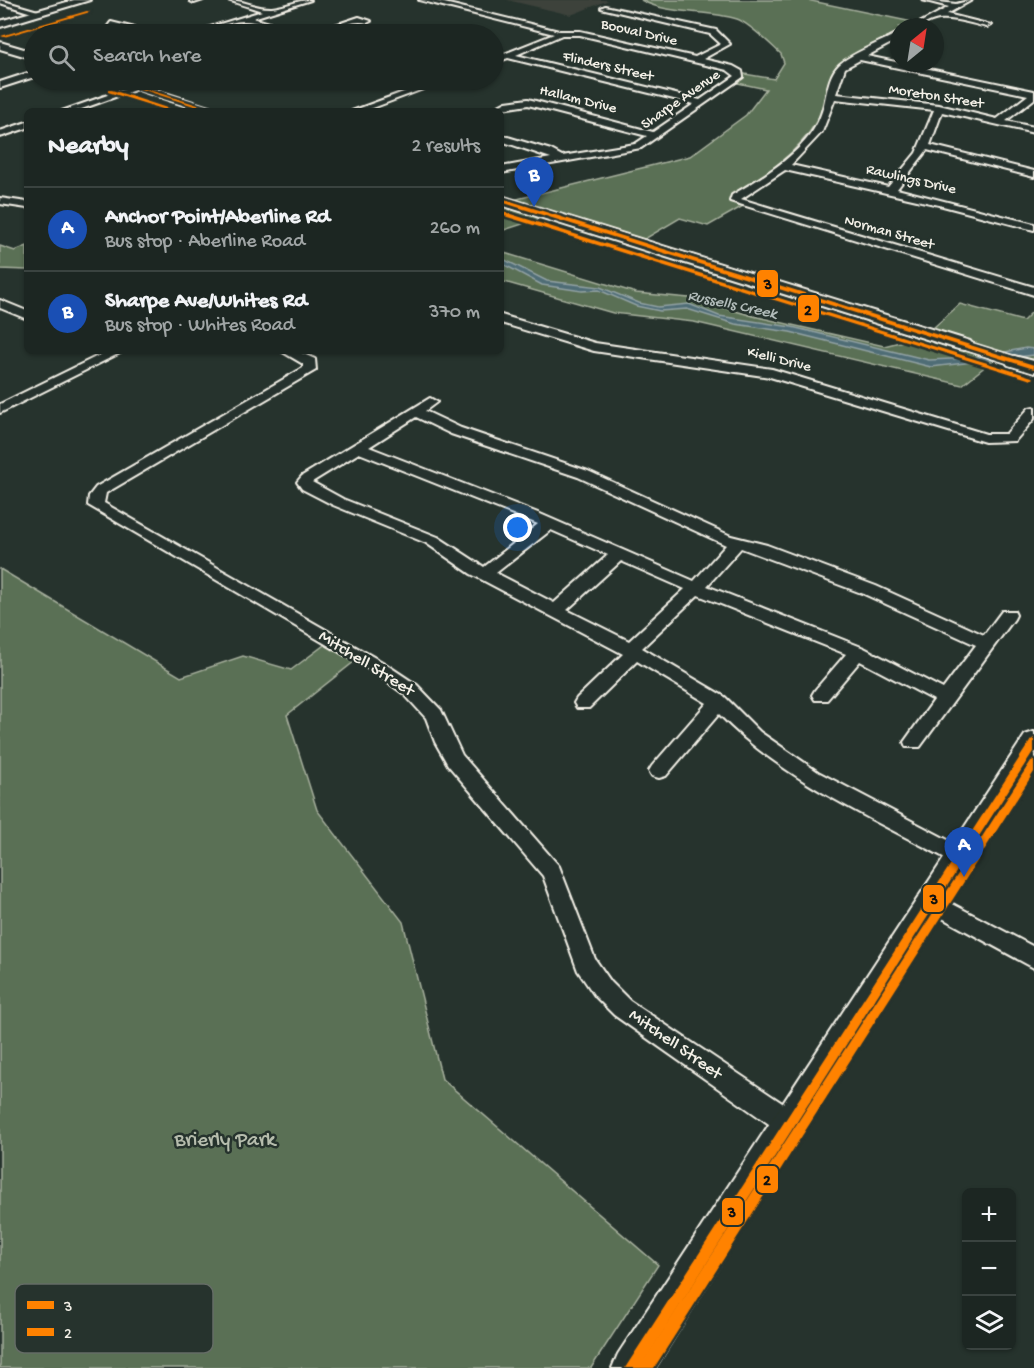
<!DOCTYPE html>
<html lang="en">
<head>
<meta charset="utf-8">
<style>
  body { margin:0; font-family:"Gochi Hand",sans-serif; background:#252e2a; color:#f1f3f6 }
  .controls { position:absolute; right:18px; bottom:18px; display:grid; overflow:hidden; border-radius:9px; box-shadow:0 2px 4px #0004 }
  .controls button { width:54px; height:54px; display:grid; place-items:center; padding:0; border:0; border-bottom:2px solid #3a4340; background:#1c2622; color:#f1f3f6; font:30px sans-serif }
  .compass { position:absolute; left:890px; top:18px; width:54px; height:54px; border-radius:50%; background:#1c2622; box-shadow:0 2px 4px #0004; rotate:30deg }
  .you { position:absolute; left:518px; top:528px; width:21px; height:21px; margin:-15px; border:4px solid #fff; border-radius:50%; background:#1a73e8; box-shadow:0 0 0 9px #1a73e833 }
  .badge { display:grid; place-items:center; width:39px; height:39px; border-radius:50%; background:#2563eb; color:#fff; font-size:20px; font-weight:700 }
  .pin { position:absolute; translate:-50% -50px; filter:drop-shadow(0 2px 3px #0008) }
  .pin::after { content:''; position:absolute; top:32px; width:21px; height:18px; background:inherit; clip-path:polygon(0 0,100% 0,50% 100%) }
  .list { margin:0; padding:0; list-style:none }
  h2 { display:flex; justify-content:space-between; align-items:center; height:78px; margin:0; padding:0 24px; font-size:26px }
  h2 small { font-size:20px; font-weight:400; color:#a0a5a5 }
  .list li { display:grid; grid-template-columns:39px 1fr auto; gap:18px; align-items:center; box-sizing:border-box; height:84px; padding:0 24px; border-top:2px solid #3a4340 }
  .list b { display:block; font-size:22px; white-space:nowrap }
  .list p { margin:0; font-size:20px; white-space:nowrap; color:#a0a5a5 }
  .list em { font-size:20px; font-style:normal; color:#a0a5a5 }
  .icon { flex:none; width:33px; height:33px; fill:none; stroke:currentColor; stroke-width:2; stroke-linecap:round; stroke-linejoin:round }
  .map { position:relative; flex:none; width:1034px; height:1368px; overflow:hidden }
  .search { position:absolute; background:#1c2622; box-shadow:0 2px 4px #0004; left:24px; top:24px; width:480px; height:66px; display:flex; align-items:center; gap:15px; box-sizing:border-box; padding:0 21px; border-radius:33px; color:#a0a5a5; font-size:22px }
  .panel { position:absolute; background:#1c2622; box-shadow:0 2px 4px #0004; left:24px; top:108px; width:480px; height:246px; border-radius:9px }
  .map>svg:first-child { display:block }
  .built { fill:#3c423b }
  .green { fill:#5a7054; stroke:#a7b09e; stroke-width:1.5 }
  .water { fill:#506d76; stroke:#92a2a4; stroke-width:1.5 }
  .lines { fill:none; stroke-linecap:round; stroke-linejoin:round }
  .street-casing { stroke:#f4f1e8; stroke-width:4 }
  .secondary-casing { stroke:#f4f1e8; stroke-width:4 }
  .street { fill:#26332d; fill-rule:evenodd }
  .secondary { fill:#26332d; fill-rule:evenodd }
  .bus-1-casing { stroke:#26332d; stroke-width:5 }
  .bus-2-casing { stroke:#26332d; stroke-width:5 }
  .bus-1 { fill:#ff8200; fill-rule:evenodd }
  .bus-2 { fill:#ff8200; fill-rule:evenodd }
  .labels { text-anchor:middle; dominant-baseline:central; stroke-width:5; stroke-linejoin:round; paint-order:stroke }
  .far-street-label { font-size:15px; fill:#f4f1e8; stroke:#26332d }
  .far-water-label { font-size:16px; font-style:italic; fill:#b2bcba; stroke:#26332d }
  .street-label { font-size:18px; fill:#f4f1e8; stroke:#26332d }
  .near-park-label { font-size:21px; fill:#b6bdad; stroke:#26332d }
  .key { fill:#26332d; stroke:#646c65; stroke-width:1.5 }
  .key-label { font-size:16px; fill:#f4f1e8 }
  .line-badge { stroke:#26332d; stroke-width:2 }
  .pale-badge-label { font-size:16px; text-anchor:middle; font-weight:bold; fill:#111 }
</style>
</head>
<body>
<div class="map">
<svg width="1034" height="1368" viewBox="0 0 1034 1368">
  <rect width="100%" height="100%" fill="#26332d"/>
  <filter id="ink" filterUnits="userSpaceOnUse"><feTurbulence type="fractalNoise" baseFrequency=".0167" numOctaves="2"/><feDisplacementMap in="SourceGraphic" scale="12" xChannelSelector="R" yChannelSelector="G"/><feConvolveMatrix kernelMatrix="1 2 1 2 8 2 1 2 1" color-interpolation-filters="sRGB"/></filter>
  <g filter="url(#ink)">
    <!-- built -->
    <polygon class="built" points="507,0 609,0 571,15"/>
    <!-- green -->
    <g class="green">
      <path d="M641,0H807L922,24L916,27H899V36C881,46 859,54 843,67C828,78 825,104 817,120C799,153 763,176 732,195L736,203L743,206L708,226L680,218L638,243L550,215L501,231V215L510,212L501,209V203L690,156L746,115L766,89L733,82L739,73L774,79L784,63L781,54C771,45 749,23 737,19C706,9 670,16 641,0Z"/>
      <polygon points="0,246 15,251 27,246 27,270 0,269"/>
      <polygon points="501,252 636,293 689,298 753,316 884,346 924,336 960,304 1023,321 1034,310 1034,363 1002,353 962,385 694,322 613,313 501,281"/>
      <polygon points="0,569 181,677 243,656 291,670 331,640 360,657 287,715 317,810 403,922 442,1079 658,1265 591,1368 0,1368"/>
    </g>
    <!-- water -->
    <polygon class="water" points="501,258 547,281 600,287 639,303 658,307 689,304 719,316 792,327 929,360 973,358 1026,348 1034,349 1034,355 931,367 790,332 735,324 687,309 660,311 636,306 599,290 582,291 542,285 501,263"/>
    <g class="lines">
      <defs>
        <g id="street">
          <polygon points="0,0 45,13 38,15 0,3"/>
          <polygon points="203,0 194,3 190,1 191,0"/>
          <path d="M228,0C243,0 258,9 272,8C285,7 297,0 311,0L253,18L305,34C284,36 265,21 244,21C225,21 208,34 188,34L262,11Z"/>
          <path d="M419,0H432L559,31H580L695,57L721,44L710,34L601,8L605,6L716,30L730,44L703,59L733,66L742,71L743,77L641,148L501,173V167L551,158L501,141V135L551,150L562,156L635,144L647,136L528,105L489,111L506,102L528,99L653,132L694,104L508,58L494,63V58L554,34ZM562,35H580L727,70L735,76L700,100L516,55Z"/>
          <path d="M922,0L956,4L972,0L947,14L991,25L987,27C973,24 954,17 939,19C929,20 923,27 912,27L949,7Z"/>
          <path d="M359,17L371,21L367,23C348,18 328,36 308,34Z"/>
          <polygon points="111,22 151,32 152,34 141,34 108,26"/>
          <polygon points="404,28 422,32 423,34 401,32"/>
          <path d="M896,34H899V39L867,56L1034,91V99L1006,121L1034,127V133L942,112L930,145L1034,171V177L927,150L897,189L1034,224V230L939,205L785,170L741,199L1034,287V295L730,201L732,195C762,178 807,151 820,117C827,102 826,77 839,65C850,54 881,42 896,34ZM860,60L1028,95L997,119L939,105L836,94L845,68ZM835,99L934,110L916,153L888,187L791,165L822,132Z"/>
          <polygon points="34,71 34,77 0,88 0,82"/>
          <polygon points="436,80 447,80 365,111 352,111"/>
          <polygon points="136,85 143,87 76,111 62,111"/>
          <polygon points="27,122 27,128 0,137 0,131"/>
          <polygon points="0,198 27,202 27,208 0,204"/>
          <polygon points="0,300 27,311 27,319 0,308"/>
          <polygon points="501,315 595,343 772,369 986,434 1006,434 1029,408 1034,407 1034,419 1015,441 985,442 770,377 594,351 501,323"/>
          <polygon points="964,341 1019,358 1020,361 1014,365 960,348 958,345"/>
          <polygon points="108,351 124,351 0,413 0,404"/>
          <polygon points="281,351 297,351 315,359 316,370 106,493 104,503 384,663 417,685 441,710 462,755 559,866 595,959 611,982 630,1001 797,1113 800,1122 797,1131 788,1134 779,1131 614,1015 595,996 578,971 543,876 448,765 435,742 426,718 405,695 372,671 88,505 89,496 96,487 303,368 303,364"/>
          <path d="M430,398L437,402L425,411L461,428L588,471L731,536L767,545L876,586L984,635L1002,611H1014L1016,615L1014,619L920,747H906L904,742L934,700L860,661L827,700H815L812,695L815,690L846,654L698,595L642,648L725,697L760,732L818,772L967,850L970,856L967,862L960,864L953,862C872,818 784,781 719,714L666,776L659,778L652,776L649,771L652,766L707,703L637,661L589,708H577L574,703L577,698L623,654L471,574L426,543L333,505L302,489L297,482L302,476ZM416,417L451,434L578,477L726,545L694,581L538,513L369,447ZM359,453L538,524L484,567L438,537L343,499L312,482ZM551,530L608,555L554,603L496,573ZM741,548L864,594L976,645L943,689L864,648L707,586ZM621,561L685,589L629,641L567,610Z"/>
          <polygon points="930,892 1034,947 1034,968 922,907 919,901 922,895"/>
        </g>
        <g id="secondary">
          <polygon points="74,0 90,0 0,27 0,21"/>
          <polygon points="0,42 34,52 34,59 0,49"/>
          <polygon points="108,80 125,80 221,111 202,111"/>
          <polygon points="501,196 970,341 973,345 964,350 958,349 501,205"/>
          <polygon points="1014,356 1034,361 1034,373 1008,365 1005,361 1008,357"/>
          <polygon points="1034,732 1034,764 655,1368 612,1368 618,1354 1025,735"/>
        </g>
      </defs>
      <!-- street casing -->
      <use href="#street" class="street-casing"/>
      <!-- secondary casing -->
      <use href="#secondary" class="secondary-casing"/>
      <!-- street -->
      <use href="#street" class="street"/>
      <!-- secondary -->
      <use href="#secondary" class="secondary"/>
      <defs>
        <g id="bus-1">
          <polygon points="112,80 117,80 217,111 210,111"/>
          <polygon points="501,198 1034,365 1034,369 501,202"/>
          <polygon points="1034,738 1034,750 640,1368 625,1368 1031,740"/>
        </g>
        <g id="bus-2">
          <polygon points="87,11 90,12 4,37 1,36"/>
          <polygon points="108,90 112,90 176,111 169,111 108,92"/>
          <polygon points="501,211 1032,377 1033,378 1030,380 1028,379 501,215"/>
          <polygon points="1034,760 1034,772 654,1368 639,1368 1031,761"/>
        </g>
      </defs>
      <!-- bus-1 casing -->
      <use href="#bus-1" class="bus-1-casing"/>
      <!-- bus-2 casing -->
      <use href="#bus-2" class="bus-2-casing"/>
      <!-- bus-1 -->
      <use href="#bus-1" class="bus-1"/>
      <!-- bus-2 -->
      <use href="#bus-2" class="bus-2"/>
    </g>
  </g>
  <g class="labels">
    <!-- far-street labels -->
    <g class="far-street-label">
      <text transform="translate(639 33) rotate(13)">Booval Drive</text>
      <text transform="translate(608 67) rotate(13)">Flinders Street</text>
      <text transform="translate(936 97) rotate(9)">Moreton Street</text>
      <text transform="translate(578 100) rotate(14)">Hallam Drive</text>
      <text transform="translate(681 100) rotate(-35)">Sharpe Avenue</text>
      <text transform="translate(911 180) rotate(13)">Rawlings Drive</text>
      <text transform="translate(889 233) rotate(16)">Norman Street</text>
      <text transform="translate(779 360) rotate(14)">Kielli Drive</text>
    </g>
    <!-- far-water labels -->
    <g class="far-water-label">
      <text transform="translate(732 306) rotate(12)">Russells Creek</text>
    </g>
    <!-- street labels -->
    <g class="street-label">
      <text transform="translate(366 664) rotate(32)">Mitchell Street</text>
      <text transform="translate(675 1045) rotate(35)">Mitchell Street</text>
    </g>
    <!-- near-park labels -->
    <g class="near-park-label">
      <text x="225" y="1141">Brierly Park</text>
    </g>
  </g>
  <!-- legend -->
  <rect x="15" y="1284" width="198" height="69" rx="9" class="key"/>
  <rect x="27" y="1301" width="27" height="8" fill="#ff8200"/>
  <rect x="27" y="1328" width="27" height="8" fill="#ff8200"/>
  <g class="key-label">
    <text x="64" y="1311">3</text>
    <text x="64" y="1338">2</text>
  </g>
  <g class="line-badge">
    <rect x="756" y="269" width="23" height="29" rx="6" fill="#ff8200"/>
    <rect x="797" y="294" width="23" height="29" rx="6" fill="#ff8200"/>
    <rect x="922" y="884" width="23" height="29" rx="6" fill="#ff8200"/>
    <rect x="756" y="1165" width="23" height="29" rx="6" fill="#ff8200"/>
    <rect x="721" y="1197" width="23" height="29" rx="6" fill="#ff8200"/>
  </g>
  <g class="pale-badge-label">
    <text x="768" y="289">3</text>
    <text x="808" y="315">2</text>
    <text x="934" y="904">3</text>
    <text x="767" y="1185">2</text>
    <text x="732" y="1217">3</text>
  </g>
</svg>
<div class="controls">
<button>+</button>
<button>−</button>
<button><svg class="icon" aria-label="layers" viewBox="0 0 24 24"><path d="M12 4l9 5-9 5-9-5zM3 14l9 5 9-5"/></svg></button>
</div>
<svg class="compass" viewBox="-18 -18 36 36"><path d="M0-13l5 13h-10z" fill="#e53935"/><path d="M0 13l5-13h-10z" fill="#a0a5a5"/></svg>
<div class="you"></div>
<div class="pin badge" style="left:964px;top:877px;background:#1a4fb4">A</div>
<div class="pin badge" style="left:534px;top:207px;background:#1a4fb4">B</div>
<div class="search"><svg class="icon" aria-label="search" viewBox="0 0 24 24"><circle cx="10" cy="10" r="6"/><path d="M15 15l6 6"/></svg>Search here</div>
<section class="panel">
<h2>Nearby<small>2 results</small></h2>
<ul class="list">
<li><span class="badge" style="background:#1a4fb4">A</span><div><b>Anchor Point/Aberline Rd</b><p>Bus stop · Aberline Road</p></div><em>260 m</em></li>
<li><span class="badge" style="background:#1a4fb4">B</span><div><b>Sharpe Ave/Whites Rd</b><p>Bus stop · Whites Road</p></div><em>370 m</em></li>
</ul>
</section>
</div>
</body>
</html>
